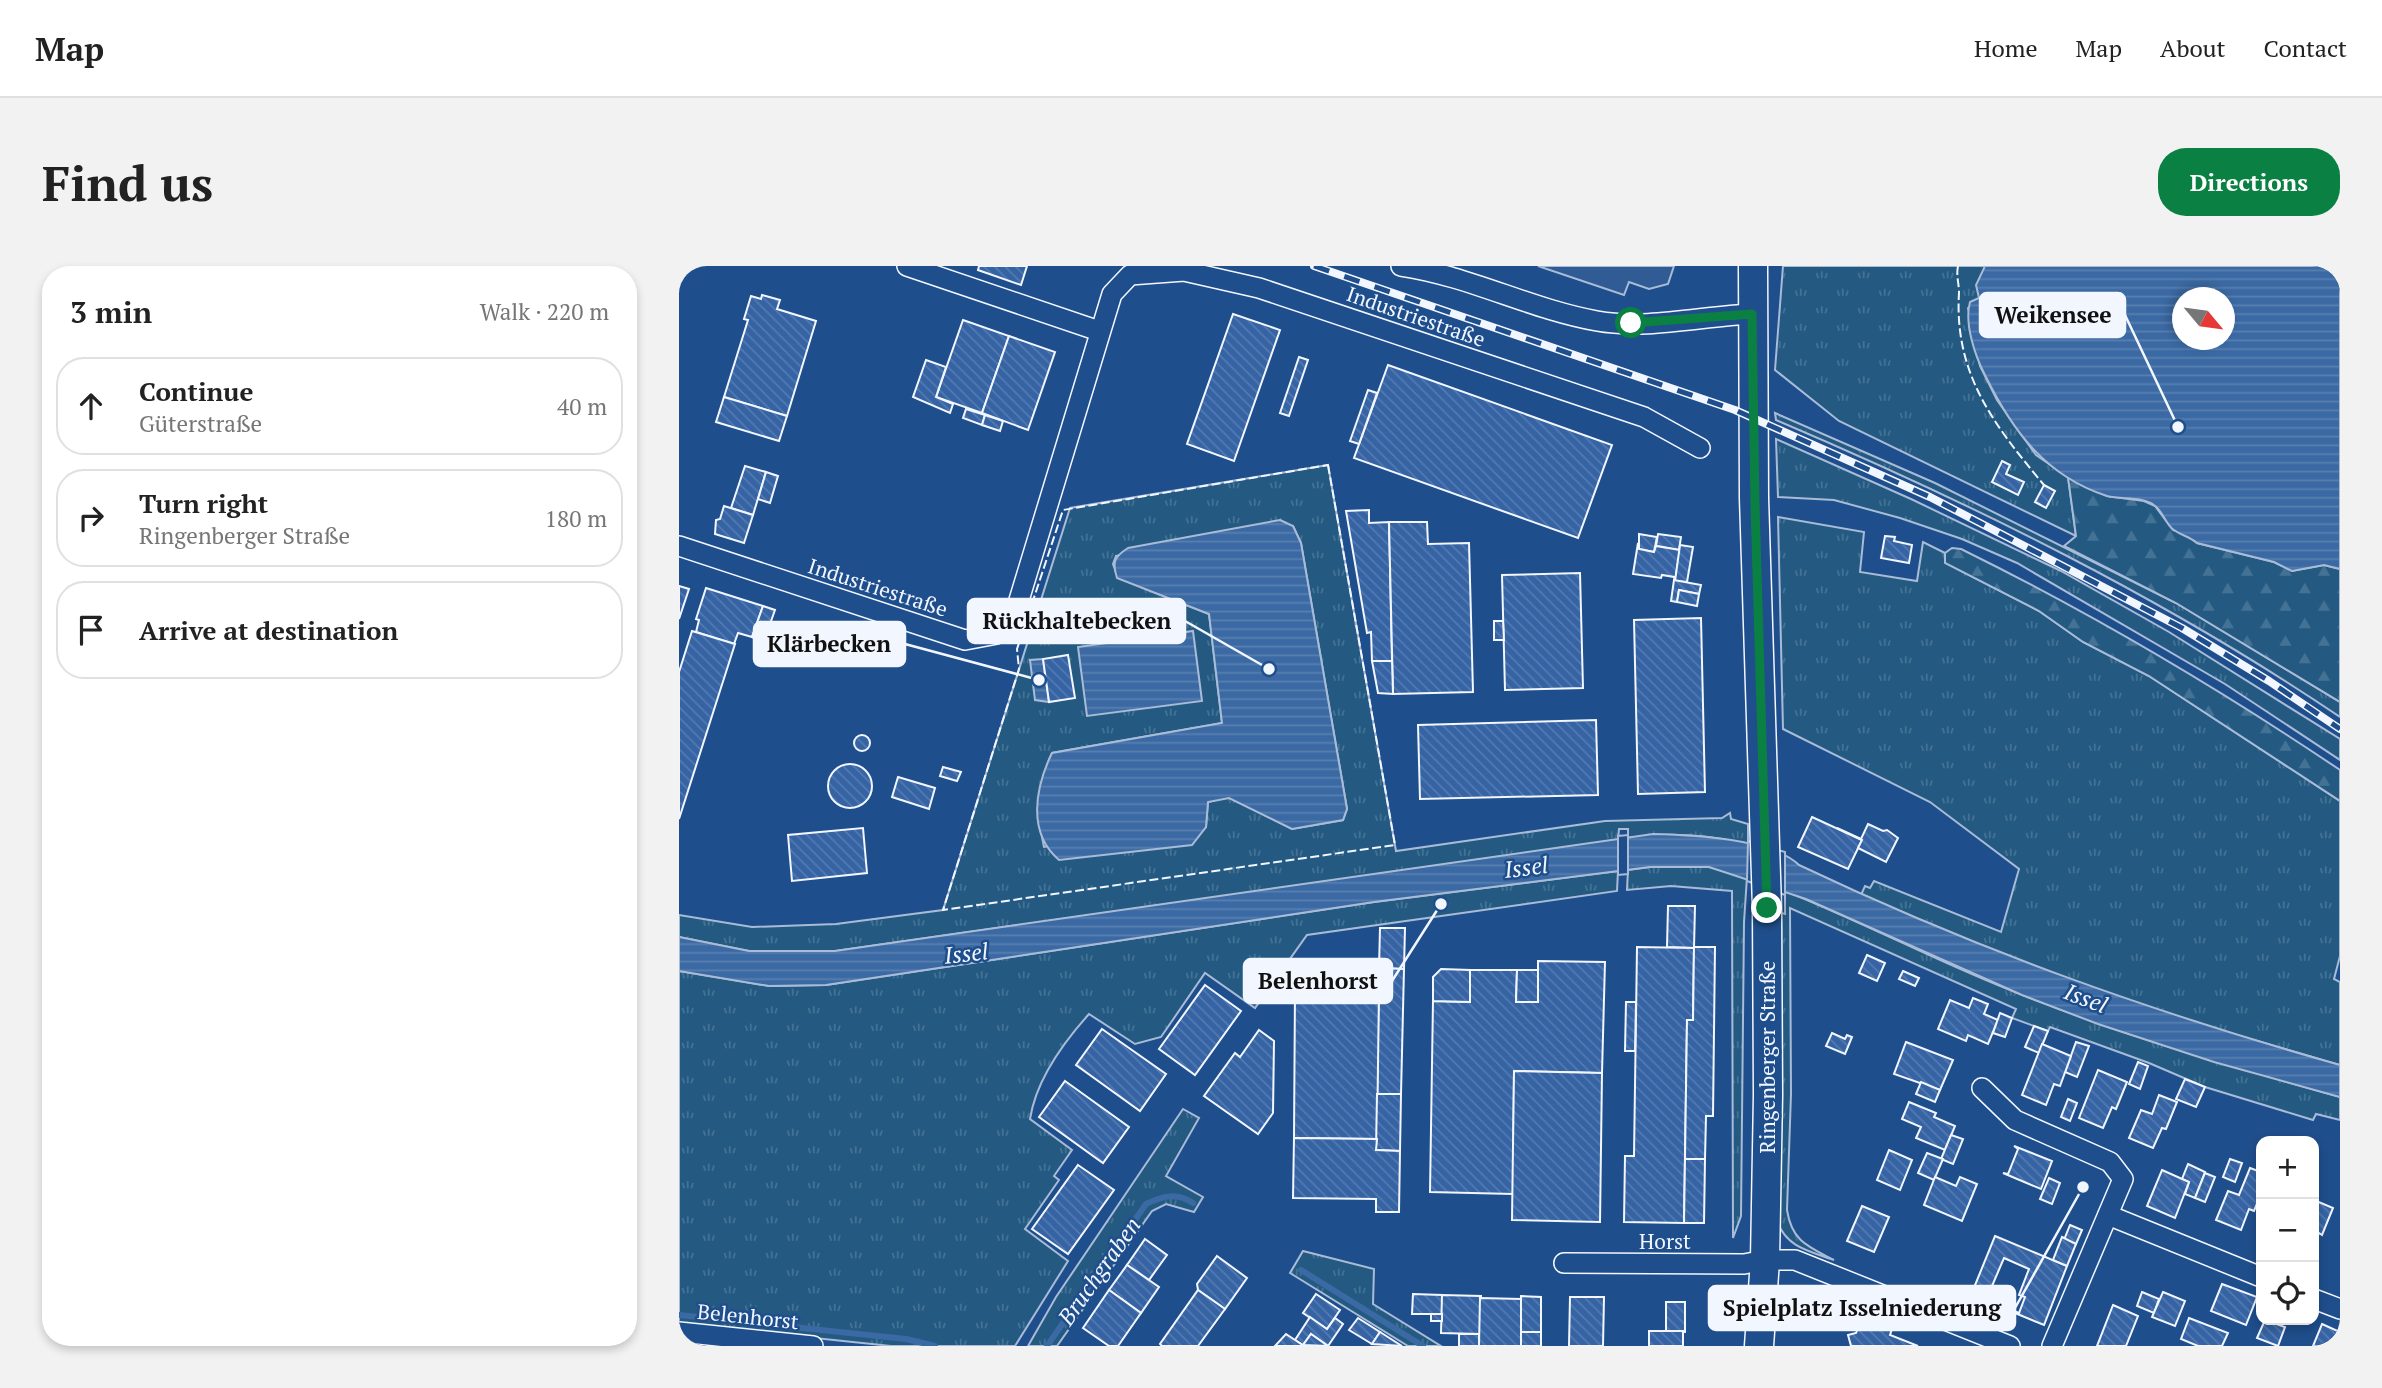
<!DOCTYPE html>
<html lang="en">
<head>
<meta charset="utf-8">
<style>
  body { margin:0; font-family:"PT Serif",serif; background:#f2f2f2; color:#222 }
  .controls { position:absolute; right:21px; bottom:21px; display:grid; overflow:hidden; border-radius:14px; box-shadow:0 4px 10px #0003 }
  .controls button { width:63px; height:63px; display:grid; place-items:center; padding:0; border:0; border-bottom:2px solid #e0e0e0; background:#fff; color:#222; font:35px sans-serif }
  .compass { position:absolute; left:1493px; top:21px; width:63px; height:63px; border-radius:50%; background:#fff; box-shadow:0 4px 10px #0003; rotate:119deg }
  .stop { position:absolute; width:21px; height:21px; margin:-16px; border:5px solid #0b8043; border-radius:50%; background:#fff }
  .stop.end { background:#0b8043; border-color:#fff; box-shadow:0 2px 7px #0008 }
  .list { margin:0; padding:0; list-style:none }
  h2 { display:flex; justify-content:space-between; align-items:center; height:91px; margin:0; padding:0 28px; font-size:30px }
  h2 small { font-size:23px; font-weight:400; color:#767676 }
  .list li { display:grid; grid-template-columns:46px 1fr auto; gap:21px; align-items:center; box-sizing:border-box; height:98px; margin:0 14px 14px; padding:0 14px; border:2px solid #e0e0e0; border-radius:28px }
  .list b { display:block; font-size:26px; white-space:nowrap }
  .list p { margin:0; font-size:23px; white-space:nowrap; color:#767676 }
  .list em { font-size:23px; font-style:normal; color:#767676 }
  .icon { flex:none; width:38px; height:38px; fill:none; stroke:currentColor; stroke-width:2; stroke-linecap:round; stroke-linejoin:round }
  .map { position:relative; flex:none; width:1661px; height:1080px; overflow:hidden; border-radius:28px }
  header { display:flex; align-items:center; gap:42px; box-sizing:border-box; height:98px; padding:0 35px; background:#fff; border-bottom:2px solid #e0e0e0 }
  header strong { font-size:33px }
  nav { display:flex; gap:38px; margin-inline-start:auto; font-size:24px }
  .intro { display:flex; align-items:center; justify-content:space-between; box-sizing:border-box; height:168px; padding:0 42px }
  h1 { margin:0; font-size:49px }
  .button { padding:18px 32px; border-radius:28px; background:#0b8043; color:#fff; font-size:24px; font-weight:700 }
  main { display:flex; gap:42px; padding:0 42px }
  aside { flex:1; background:#fff; border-radius:28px; box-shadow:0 4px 10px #0003 }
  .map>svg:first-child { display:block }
  .grass { fill:url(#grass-tufts); stroke:#a8bbd7; stroke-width:2; fill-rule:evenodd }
  .forest { fill:url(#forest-firs); stroke:#a8bbd7; stroke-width:2 }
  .parking { fill:#305b95; stroke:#a8bbd7; stroke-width:2 }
  .water { fill:url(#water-rules); stroke:#a8bbd7; stroke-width:2; fill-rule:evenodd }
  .pier { fill:#1f4e8c; stroke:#a8bbd7; stroke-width:2 }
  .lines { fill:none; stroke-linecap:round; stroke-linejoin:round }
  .stream { stroke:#3b69a3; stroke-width:6 }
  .building { fill:url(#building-back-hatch); stroke:#f2f6ff; stroke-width:2; fill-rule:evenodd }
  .street-casing { stroke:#f2f6ff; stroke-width:22 }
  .secondary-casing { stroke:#f2f6ff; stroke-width:31 }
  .street { stroke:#1f4e8c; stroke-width:19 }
  .secondary { stroke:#1f4e8c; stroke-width:28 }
  .rail-casing { stroke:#f2f6ff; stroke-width:8 }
  .rail { stroke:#1f4e8c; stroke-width:5; stroke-dasharray:16; stroke-linecap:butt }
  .fence { stroke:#f2f6ff; stroke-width:2; stroke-dasharray:9 3.5; stroke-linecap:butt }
  .route { stroke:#0b8043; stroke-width:9 }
  .labels { text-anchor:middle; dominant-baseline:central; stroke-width:5; stroke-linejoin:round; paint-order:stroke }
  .street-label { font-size:21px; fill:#f2f6ff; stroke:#1f4e8c }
  .water-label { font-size:23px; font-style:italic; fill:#f2f6ff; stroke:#1f4e8c }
  .leader { fill:none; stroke:#f2f6ff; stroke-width:2.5 }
  .callout-dot { fill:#f2f6ff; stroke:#1f4e8c; stroke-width:2.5 }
  .callout { fill:#f2f6ff; stroke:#f2f6ff; stroke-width:2.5 }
  .callout-label { font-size:23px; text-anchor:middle; font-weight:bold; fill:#111 }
</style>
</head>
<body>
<header>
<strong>Map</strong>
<nav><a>Home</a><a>Map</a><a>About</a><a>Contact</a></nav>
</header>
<div class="intro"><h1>Find us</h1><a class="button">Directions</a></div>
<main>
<aside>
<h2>3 min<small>Walk · 220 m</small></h2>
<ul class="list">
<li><svg class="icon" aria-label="ahead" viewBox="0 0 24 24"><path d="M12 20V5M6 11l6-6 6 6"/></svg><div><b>Continue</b><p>Güterstraße</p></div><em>40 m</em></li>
<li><svg class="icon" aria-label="right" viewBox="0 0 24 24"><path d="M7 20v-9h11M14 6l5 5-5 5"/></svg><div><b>Turn right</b><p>Ringenberger Straße</p></div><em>180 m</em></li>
<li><svg class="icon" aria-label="arrive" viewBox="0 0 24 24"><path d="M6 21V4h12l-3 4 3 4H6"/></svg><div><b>Arrive at destination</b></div></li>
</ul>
</aside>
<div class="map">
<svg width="1661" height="1080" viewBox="0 0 1661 1080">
  <defs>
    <pattern id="grass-tufts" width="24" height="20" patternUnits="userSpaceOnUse" patternTransform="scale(1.75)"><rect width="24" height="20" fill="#245a82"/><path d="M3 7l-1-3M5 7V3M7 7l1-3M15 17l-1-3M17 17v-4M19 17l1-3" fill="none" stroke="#447295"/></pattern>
    <pattern id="forest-firs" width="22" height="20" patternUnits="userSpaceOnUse" patternTransform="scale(1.75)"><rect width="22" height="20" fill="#245a82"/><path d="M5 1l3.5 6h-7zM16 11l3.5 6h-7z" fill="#447295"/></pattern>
    <pattern id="water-rules" width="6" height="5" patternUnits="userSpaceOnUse" patternTransform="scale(1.75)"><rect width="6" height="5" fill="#3b69a3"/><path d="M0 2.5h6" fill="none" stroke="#587fb1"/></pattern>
    <pattern id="building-back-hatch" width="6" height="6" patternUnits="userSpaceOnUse" patternTransform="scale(1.75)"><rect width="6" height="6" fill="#3563a3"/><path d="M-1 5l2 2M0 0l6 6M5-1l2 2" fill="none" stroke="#537ab1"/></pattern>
  </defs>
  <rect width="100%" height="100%" fill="#1f4e8c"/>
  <!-- grass -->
  <g class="grass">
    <polygon points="1104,0 1306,0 1300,32 1289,42 1301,100 1318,134 1357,189 1389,211 1397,270 1160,155 1096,104"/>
    <path d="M1096,147L1256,217L1497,337L1661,436V451C1485,332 1292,237 1097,154Z"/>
    <polygon points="1097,173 1232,233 1382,305 1490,366 1661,473 1661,494 1546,418 1338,297 1283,273 1221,252 1155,234 1099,231"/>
    <path d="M649,199L717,585L926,555L1043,552L1051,547L1052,553L1069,558V579C1032,568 987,566 949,572V563H940L939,574L927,576L156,685H70L0,671V649L73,661L157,658L264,644L391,242ZM614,260L622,277L668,543L664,554L613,563L550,531L529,536L527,561L365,581C357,544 357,522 373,487L543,457L530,348L439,312L434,298L437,290Z"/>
    <polygon points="1099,251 1185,266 1181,306 1238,315 1244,276 1266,287 1267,297 1360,345 1404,376 1470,410 1661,535 1661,690 1655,713 1661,716 1661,799 1499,752 1358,703 1182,629 1186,620 1191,622 1195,615 1322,666 1340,603 1251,536 1104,463"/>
    <polygon points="971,601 1030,601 1068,611 1065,656 1062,950 1054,972 1053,625 992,620 948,624 949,604"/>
    <path d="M939,605L938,625L628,669L576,742L526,707L482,771L456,778L410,748C384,777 357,814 351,853L393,884L375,910L380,914L346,963L389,995L336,1080H212L0,1058V705L90,720L147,719L695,636Z"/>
    <path d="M1106,625C1187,657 1264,699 1346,730C1449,771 1555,801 1661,831V854L1637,848L1634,854L1526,821L1470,797L1371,761L1369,765L1333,752L1337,743L1111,642L1112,828L1108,944C1113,976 1130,981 1155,994C1130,985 1108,982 1098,955L1099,646L1106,648Z"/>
    <polygon points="504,843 520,852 487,910 524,931 515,946 487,938 473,945 378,1080 349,1080 377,1031"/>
    <polygon points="624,985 695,1003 694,1038 762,1080 729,1080 611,1007"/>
  </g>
  <!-- forest -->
  <g class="forest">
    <polygon points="1389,211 1428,230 1465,235 1476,240 1494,264 1508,269 1518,277 1595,296 1613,305 1645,299 1661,303 1661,436 1497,337 1385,280 1397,270"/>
    <path d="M1273,282L1282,283C1414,348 1539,422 1661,504V535L1470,410L1404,376L1360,345L1266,297V287Z"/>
  </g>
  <!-- parking -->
  <polygon class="parking" points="859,0 995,0 989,18 970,23 950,16 945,29"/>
  <!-- water -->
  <g class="water">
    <path d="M1306,0H1661V303L1645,299L1613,305L1595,296L1518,277C1510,270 1503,270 1495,264C1487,259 1484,245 1475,239C1462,230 1443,234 1428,230C1366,210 1333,164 1306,109C1296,90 1285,57 1291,36L1300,32L1297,19ZM1504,32H1546V74H1504Z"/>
    <path d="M601,254L614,260L622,277L668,543L664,554L613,563L550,532L529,536L527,561L513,579L380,594C348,567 356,522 373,487L543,457L530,348L438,312C433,296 435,291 449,282Z"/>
    <polygon points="514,365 523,435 408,450 399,381"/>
    <polygon points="364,393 370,436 356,434 351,394"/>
    <path d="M974,568C1012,569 1092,572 1120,599C1299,684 1470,745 1661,799V831L1535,796L1419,758L1343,729L1127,633L1030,601H971L695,636L147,719L90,720L0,705V671L70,685H156Z"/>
  </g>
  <!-- pier -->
  <g class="pier">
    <polygon points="949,569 949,608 939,609 939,570"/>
    <polygon points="1069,575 1106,586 1106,629 1068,615"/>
  </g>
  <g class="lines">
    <!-- stream -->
    <g class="stream">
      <polyline points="622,1004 744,1080"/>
      <polyline points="0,1049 227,1073 256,1080"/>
      <path d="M368,1080L467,938C484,930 497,926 514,937"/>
    </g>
  </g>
  <!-- building -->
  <g class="building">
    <polygon points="300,0 348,0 342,19 299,4"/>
    <polygon points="83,29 101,34 98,43 137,55 108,150 45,131 69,54 65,53 72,30 82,33"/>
    <polygon points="554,48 601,64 555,195 508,178"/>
    <polygon points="284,54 330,70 303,147 257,131"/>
    <polygon points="330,70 376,86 349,164 303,147"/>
    <polygon points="620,91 629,94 610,150 601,147"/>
    <polygon points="247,94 267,101 257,131 274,138 271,147 234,131"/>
    <polygon points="709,99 933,179 899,272 675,192"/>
    <polygon points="689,124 698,127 680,178 671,175"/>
    <polygon points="45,131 108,150 100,175 37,156"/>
    <polygon points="287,143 306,149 303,159 284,152"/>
    <polygon points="306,149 324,155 321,165 303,159"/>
    <polygon points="1323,195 1331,199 1327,208 1345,216 1339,229 1313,216"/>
    <polygon points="66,200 87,206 74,249 52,242"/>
    <polygon points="87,206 99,210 91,237 79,233"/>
    <polygon points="1365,219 1376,225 1367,242 1356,236"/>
    <polygon points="45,240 74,249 65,277 36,268 37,254 41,253"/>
    <polygon points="690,244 690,257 710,256 713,395 693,395 692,366 688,367 667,245"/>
    <polygon points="710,256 748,256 749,278 790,277 794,426 714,428"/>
    <polygon points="960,268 978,271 975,286 960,283"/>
    <polygon points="979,268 1002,271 1000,284 977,280"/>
    <polygon points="1206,270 1216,271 1215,275 1233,279 1230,297 1202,292"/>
    <polygon points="959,277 960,283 975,286 977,280 1001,284 996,315 995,311 983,309 982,312 954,308"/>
    <polygon points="1001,279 1014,281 1008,316 996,315"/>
    <polygon points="901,307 904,422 826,424 823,309"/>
    <polygon points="995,314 1022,319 1020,328 1000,324 998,336 992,335"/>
    <polygon points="0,320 10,323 0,353"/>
    <polygon points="27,322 84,340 73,371 59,367 55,378 17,366 20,354 17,353"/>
    <polygon points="1000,324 1020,328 1018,340 998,336"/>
    <polygon points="84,340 96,344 85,375 73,371"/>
    <polygon points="1022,352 1026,526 959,528 955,354"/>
    <polygon points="815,355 824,355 825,374 815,374"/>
    <polygon points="13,365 56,378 0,553 0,406"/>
    <polygon points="389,389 396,432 370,436 364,393"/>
    <polygon points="693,395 713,395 714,428 699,427"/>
    <polygon points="917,454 919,529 741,533 739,459"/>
    <circle cx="183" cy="477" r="8"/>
    <circle cx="171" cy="520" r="22"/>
    <polygon points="264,501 282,506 278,515 261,510"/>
    <polygon points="219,511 256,522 250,543 213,531"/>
    <polygon points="1133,551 1183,574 1169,603 1119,581"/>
    <polygon points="1189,558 1204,565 1208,564 1219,572 1207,596 1179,582 1183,574 1158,562 1182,573"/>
    <polygon points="184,562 188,607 113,615 109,569"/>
    <polygon points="989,640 1016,640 1015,682 988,681"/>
    <polygon points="701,662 726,662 725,703 700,702"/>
    <polygon points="958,681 1015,682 1014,754 1008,754 1005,957 945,956 946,890 955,890"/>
    <polygon points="1015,681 1036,681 1034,850 1027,850 1026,893 1006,893 1008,754 1014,754"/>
    <polygon points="1188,689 1206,697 1198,715 1180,707"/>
    <polygon points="859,695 926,696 923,807 835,805 834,928 751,926 754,735 791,736 791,704 838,704 837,736 859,736"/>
    <polygon points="700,702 725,703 722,828 698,828"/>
    <polygon points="762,703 791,704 791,736 754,735 754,711"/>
    <polygon points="838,704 859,704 859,736 837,736"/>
    <polygon points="1224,705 1240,712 1236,720 1220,713"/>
    <polygon points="526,719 562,745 516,809 480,783"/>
    <polygon points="616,723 700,725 698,873 615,872"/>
    <polygon points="1294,732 1309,738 1305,748 1319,754 1309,778 1289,769 1287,775 1259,763 1271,734 1290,742"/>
    <polygon points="947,736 957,736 956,785 946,785"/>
    <polygon points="1321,747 1333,752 1326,771 1314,767"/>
    <polygon points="1355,760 1369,765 1360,787 1346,781"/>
    <polygon points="423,763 487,808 461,845 397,799"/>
    <polygon points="580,764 595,775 594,847 579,868 525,830 556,787 561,791"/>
    <polygon points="1153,767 1166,773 1168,769 1173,771 1166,788 1147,780"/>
    <polygon points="1227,776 1274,794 1261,824 1215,808"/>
    <polygon points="1397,776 1410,780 1398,811 1386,806"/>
    <polygon points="1363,778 1392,790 1381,820 1375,818 1367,839 1343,829"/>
    <polygon points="1459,796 1469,800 1461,823 1450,818"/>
    <polygon points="1419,804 1448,816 1437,843 1433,841 1424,862 1400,852"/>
    <polygon points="835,805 923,807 921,956 833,954"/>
    <polygon points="1506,813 1526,821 1517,841 1497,833"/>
    <polygon points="386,815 450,861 424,897 360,851"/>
    <polygon points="1242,816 1261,824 1256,836 1237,828"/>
    <polygon points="698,828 722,828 721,885 697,884"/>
    <polygon points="1480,829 1498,836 1487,863 1483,862 1474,882 1450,872 1462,844 1473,848"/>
    <polygon points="1389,833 1398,837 1391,855 1382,851"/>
    <polygon points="1230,836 1257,847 1255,851 1276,860 1266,884 1237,872 1242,861 1223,853"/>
    <polygon points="1272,869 1284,873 1274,898 1262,893"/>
    <polygon points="615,872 698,873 697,884 721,885 720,946 697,946 697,933 614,932"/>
    <polygon points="1335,880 1373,895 1362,923 1324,907 1329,908 1339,883"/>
    <polygon points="1210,884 1233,894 1221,924 1198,914"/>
    <polygon points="1248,887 1264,893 1255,914 1239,907"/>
    <polygon points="1006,893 1026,893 1025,957 1005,957"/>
    <polygon points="1551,893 1563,897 1556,916 1544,911"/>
    <polygon points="1509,898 1526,906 1516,932 1506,928 1510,916 1503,913"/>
    <polygon points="399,899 435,924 389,988 353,963"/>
    <polygon points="1571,902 1582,906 1582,928 1575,945 1570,943 1562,964 1537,954 1549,925 1560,929"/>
    <polygon points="1483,904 1510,916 1496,952 1468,940"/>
    <polygon points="1526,907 1536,911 1526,936 1516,932"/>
    <polygon points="1256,911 1277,920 1281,911 1298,918 1283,955 1245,939"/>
    <polygon points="1370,912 1381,917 1373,938 1361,933"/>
    <polygon points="1635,934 1654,942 1643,969 1640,967 1635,980"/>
    <polygon points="1183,940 1210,951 1195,986 1168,975"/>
    <polygon points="1391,959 1403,964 1397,978 1385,974"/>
    <path d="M1316,970L1388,1000L1365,1059L1292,1029ZM1325,992L1350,1003L1340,1029L1346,1031L1340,1047L1307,1034Z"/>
    <polygon points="1383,971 1397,978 1388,1000 1374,994"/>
    <polygon points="466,973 488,989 470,1014 448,999"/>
    <polygon points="538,990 568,1012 546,1043 519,1024 518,1018"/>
    <polygon points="448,999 480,1021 462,1047 430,1024"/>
    <polygon points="1543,1018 1578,1031 1567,1059 1532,1045"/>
    <polygon points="430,1024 462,1047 439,1080 430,1080 404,1062"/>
    <polygon points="519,1024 546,1043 519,1080 483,1080 481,1078"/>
    <polygon points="1463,1026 1480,1033 1475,1047 1458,1040"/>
    <polygon points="1484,1026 1506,1035 1496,1060 1473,1051"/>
    <polygon points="637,1028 661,1044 648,1063 624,1047"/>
    <polygon points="734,1028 763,1029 763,1048 733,1048"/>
    <polygon points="763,1029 802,1030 801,1068 762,1067"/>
    <polygon points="842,1030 862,1031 862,1066 841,1066"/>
    <polygon points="891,1031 925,1031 924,1080 890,1080"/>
    <polygon points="801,1032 842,1033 842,1080 800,1080"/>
    <polygon points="987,1036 1006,1036 1006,1066 987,1065"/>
    <polygon points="1434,1039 1459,1050 1447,1080 1418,1080"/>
    <rect x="752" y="1048" width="11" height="7"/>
    <polygon points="631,1051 648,1063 656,1052 664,1058 649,1080 632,1068 624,1079 616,1074"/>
    <polygon points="679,1052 701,1066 693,1078 670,1064"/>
    <polygon points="1510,1052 1549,1067 1543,1080 1519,1080 1502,1073"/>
    <polygon points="1586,1054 1606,1061 1599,1080 1578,1072"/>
    <polygon points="1194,1055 1207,1058 1213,1063 1211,1069 1239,1080 1172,1080 1169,1069 1177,1067 1181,1057 1192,1061"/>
    <polygon points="1643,1058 1661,1066 1657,1080 1634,1080"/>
    <rect x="970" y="1065" width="34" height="15"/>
    <polygon points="701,1066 723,1080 693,1078"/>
    <rect x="842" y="1066" width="20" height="14"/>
    <polygon points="607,1068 625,1080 596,1080"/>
    <polygon points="632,1068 649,1080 624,1079"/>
    <rect x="780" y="1068" width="20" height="12"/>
  </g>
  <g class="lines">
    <defs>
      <g id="street">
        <polyline points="228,0 420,65"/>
        <path d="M722,0C790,10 851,43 918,55C968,64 1023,50 1073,48"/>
        <polyline points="0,280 286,374 318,368 337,344 433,28 451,9 505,5 580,22 965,151 1021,182"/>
        <polyline points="1303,822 1336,854 1431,896 1444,913 1373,1080"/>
        <polyline points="1429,949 1582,1011"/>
        <polyline points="885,997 1065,998 1086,994 1116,994 1331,1080"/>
        <polyline points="1635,1033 1661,1043"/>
        <polyline points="0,1066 134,1080"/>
      </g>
      <polyline id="secondary" points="1074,0 1075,232 1088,642 1089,829 1086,994 1080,1080"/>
    </defs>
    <!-- street casing -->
    <use href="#street" class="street-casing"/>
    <!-- secondary casing -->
    <use href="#secondary" class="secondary-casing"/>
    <!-- street -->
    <use href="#street" class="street"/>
    <!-- secondary -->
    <use href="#secondary" class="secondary"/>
    <defs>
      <polyline id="rail" points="635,0 1056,144 1251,231 1503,362 1590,415 1661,463"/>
    </defs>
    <!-- rail casing -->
    <use href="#rail" class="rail-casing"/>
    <!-- rail -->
    <use href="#rail" class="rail"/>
    <!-- fence -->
    <g class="fence">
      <path d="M1279,0C1277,10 1280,17 1280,27C1275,108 1315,159 1365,219"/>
      <polygon points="649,199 716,579 264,644 340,403 338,383 384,244"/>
    </g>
  </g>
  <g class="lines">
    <!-- route -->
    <polyline class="route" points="952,57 1073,48 1076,239 1088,642"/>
  </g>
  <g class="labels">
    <!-- street labels -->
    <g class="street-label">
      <text transform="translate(737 50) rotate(19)">Industriestraße</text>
      <text transform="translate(199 321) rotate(18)">Industriestraße</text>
      <text transform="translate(1088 791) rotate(-90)">Ringenberger Straße</text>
      <text x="986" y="975">Horst</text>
      <text transform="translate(69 1050) rotate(6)">Belenhorst</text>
    </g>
    <!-- water labels -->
    <g class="water-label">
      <text transform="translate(847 601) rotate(-7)">Issel</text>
      <text transform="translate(287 687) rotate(-6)">Issel</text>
      <text transform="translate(1407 732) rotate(21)">Issel</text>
      <text transform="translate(420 1005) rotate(-55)">Bruchgraben</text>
    </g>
  </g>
  <!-- callouts -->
  <path class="leader" d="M1499 161L1446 49M590 403L506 355M360 414L226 378M762 638L713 715M1404 921L1336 1042"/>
  <g class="callout-dot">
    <circle cx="1499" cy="161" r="7"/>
    <circle cx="590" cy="403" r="7"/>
    <circle cx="360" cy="414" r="7"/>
    <circle cx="762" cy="638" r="7"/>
    <circle cx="1404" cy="921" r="7"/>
  </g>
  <g class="callout">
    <rect x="1301" y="27" width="145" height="44" rx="7"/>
    <rect x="289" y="333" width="217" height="44" rx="7"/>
    <rect x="75" y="356" width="151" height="44" rx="7"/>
    <rect x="565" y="693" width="148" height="44" rx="7"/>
    <rect x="1030" y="1020" width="306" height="44" rx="7"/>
  </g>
  <g class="callout-label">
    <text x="1374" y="57">Weikensee</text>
    <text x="398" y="363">Rückhaltebecken</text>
    <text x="150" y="386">Klärbecken</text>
    <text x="639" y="723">Belenhorst</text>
    <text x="1183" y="1050">Spielplatz Isselniederung</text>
  </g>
</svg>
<div class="controls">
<button>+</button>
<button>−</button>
<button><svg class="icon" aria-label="locate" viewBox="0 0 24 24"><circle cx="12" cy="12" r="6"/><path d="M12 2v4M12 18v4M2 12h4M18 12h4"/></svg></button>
</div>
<svg class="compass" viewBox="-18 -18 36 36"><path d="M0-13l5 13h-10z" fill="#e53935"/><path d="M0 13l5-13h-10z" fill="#767676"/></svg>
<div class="stop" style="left:952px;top:57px"></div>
<div class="stop end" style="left:1088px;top:642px"></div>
</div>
</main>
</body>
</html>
